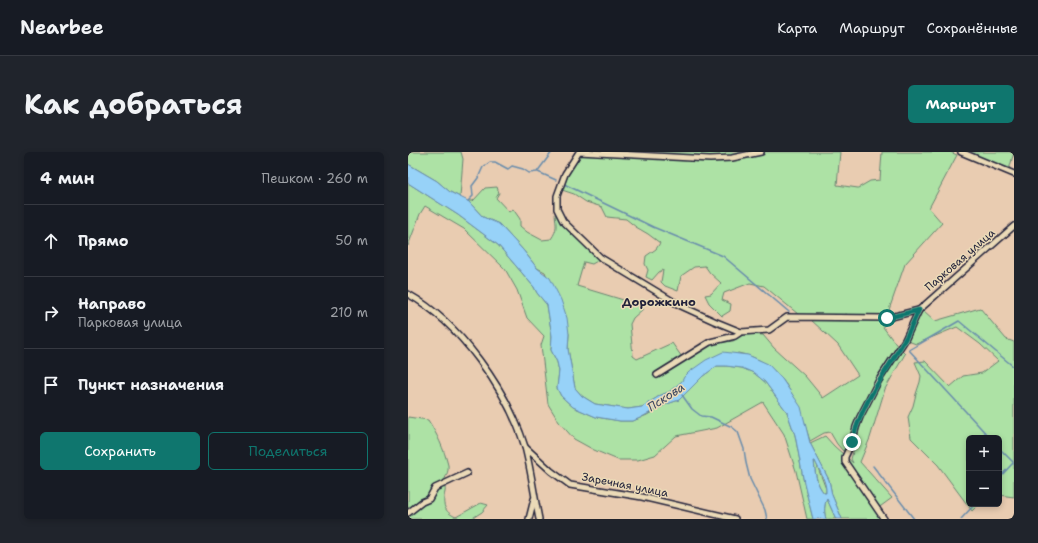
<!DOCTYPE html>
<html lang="ru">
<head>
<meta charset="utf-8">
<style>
  body { margin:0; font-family:"Shantell Sans",sans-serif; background:#20242c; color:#f1f3f6 }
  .controls { position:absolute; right:12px; bottom:12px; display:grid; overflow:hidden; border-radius:6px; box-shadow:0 2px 6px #0003 }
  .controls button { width:36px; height:36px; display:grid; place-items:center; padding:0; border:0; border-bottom:1px solid #363941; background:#171b24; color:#f1f3f6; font:20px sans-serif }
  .stop { position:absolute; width:12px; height:12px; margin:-9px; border:3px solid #0f766e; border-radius:50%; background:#fff }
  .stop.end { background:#0f766e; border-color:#fff; box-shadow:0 1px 4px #0008 }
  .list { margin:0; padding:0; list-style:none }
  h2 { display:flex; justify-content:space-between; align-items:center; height:52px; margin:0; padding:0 16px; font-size:17px }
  h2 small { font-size:13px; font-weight:400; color:#9ea1a6 }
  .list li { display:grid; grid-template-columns:26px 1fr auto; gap:12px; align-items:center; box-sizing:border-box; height:72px; padding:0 16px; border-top:1px solid #363941 }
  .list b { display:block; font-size:15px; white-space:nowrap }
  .list p { margin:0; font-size:13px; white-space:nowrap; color:#9ea1a6 }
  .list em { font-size:13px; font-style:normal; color:#9ea1a6 }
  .actions { display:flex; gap:8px; padding:12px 16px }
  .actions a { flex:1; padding:9px 0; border:1px solid #0f766e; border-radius:6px; text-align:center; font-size:14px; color:#0f766e }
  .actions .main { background:#0f766e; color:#fff }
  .icon { flex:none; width:22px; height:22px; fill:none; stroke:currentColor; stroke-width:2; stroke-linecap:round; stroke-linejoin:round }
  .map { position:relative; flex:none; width:606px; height:367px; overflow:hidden; border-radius:6px }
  header { display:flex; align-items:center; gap:24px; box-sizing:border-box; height:56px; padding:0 20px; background:#171b24; border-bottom:1px solid #363941 }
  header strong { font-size:19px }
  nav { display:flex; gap:22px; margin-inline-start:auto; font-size:14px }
  .intro { display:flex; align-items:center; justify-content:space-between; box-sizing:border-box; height:96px; padding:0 24px }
  h1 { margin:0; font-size:28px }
  .button { padding:10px 18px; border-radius:6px; background:#0f766e; color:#fff; font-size:14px; font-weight:700 }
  main { display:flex; gap:24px; padding:0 24px }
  aside { flex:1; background:#171b24; border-radius:6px; box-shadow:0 2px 6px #0003 }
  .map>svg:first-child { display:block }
  .green { fill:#ade2a5; stroke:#688270 }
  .water { fill:#97d2f8; stroke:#688cac; fill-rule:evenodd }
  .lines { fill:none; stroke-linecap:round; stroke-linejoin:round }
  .stream { stroke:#688cac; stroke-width:1.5 }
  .minor-casing { stroke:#22223b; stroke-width:8 }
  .minor { stroke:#ebdab7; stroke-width:5 }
  .route { stroke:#0f766e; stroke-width:5 }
  .labels { text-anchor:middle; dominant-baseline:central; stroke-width:3; stroke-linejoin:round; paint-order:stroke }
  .street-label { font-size:11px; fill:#22223b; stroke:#ebdab7 }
  .neighbourhood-label { font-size:12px; font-weight:bold; fill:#22223b; stroke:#ebdab7 }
  .water-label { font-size:12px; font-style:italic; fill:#394561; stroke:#ebdab7 }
</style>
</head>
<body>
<header>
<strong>Nearbee</strong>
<nav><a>Карта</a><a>Маршрут</a><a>Сохранённые</a></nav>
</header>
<div class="intro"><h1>Как добраться</h1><a class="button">Маршрут</a></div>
<main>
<aside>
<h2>4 мин<small>Пешком · 260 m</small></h2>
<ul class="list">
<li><svg class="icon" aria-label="ahead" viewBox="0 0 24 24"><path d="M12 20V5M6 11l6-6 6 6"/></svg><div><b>Прямо</b></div><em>50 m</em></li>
<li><svg class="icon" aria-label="right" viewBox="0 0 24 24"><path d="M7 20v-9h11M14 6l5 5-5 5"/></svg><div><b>Направо</b><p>Парковая улица</p></div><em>210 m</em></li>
<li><svg class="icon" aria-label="arrive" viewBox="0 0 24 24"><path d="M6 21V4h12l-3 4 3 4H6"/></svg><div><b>Пункт назначения</b></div></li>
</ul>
<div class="actions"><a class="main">Сохранить</a><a>Поделиться</a></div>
</aside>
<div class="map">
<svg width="606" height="367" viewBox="0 0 606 367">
  <rect width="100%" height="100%" fill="#e9ccb1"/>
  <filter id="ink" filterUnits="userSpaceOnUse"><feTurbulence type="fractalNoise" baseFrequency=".025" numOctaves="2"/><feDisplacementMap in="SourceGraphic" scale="8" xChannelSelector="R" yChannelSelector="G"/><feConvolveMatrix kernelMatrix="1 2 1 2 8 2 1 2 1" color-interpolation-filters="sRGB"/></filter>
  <g filter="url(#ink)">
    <!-- green -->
    <g class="green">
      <polygon points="0,0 53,0 55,7 52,45 42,40 29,29 0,12"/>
      <path d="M176,0H432L429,33L450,36L462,29L472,28L474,0H542L549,3L521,56L534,71L497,112L475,175L490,195L441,292L435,299L429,292L422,280L416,281L402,289C390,249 375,209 330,201L275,229L261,240L253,243L234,255L220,257L187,252L174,244L167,236L160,197L161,182L137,120L129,116L115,98L91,72L75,65L60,49H65L77,36L89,35L91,41L88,46L101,60L105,57L112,67V74L119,80L134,88L143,87C150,77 148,73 147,62L148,60L153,70L191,108L184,112L176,110L169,134L232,153L235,157L225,166L222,172L225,204L229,207L264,191L276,208L303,192L325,189L336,182L355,183L366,196L397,224L415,246L450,223L430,193L402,167L441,168L439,162L433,163L399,164L390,162L356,134L342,131L316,141L314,148L323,152L322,159L314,164L301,151L297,143L303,142L313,131L302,121L297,114L286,115L273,124L270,139L257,134L253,130L255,118L251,120L244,128L238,125L240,118L237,112L238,104L248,97L252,91L240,82L228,75L218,67L199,65L194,55L178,50L166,42L154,38L162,19Z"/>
      <polygon points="561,0 606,0 601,18"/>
      <polygon points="0,31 50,63 90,93 126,135 129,141 139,153 144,184 143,198 149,210 151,219 149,236 153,244 165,255 188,265 212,269 225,269 239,263 256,253 271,248 295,224 309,214 318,214 334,216 346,221 357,230 379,260 387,283 396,331 405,367 399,367 388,319 376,282 355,250 309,276 268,284 247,303 230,308 210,308 186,298 166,287 151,270 140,252 133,193 136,184 119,166 109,138 97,117 56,77 17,54 12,62 0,94"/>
      <polygon points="572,156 598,187 606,190 606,345 591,343 591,286 561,286 561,352 571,352 564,359 530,313 503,286 500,265 505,254 508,242 512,230 513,224 507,210 517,209 542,235 555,224 574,221 590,209 572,192 549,175 508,192 500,189 510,163 515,158 527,169"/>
      <polygon points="492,197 497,202 477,237 462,286 452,310 484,346 469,357 476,367 434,367 424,343 421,328 402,291 417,284 426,294 445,311 443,307 455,265 474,228"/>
      <path d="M0,265L20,268C29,282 36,297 40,313C41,321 37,324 36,331C36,334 38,337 37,340C34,352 36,360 48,365L73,351L80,353L74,360L63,367H0Z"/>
      <path d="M407,308L418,337V341H416C408,332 407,320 406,309Z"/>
      <path d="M419,347L428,367H418C416,361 416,352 419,347Z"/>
    </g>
    <!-- water -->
    <path class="water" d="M0,12L29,29L42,40L60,49L75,65L91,72L115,98L129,116L142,126L153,148L159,166L161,182L160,197L167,236L174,244L187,252L220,257L234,255L253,243L261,240L274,229L276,225L281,220L298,208L315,200L340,203L360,212L374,227L393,255L402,291L421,328L424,343L434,367H428L419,347C416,352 416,361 418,367H405L396,331L387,283L379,260L357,230L346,221L334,216L318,214H309L295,224L271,248L256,253L232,266L225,269H212L188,265L165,255L153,244L149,236L151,219L149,210L143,198L144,184L139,153L129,141L126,135L90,93L50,63L0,31ZM406,309H407C411,318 419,330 418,341H416C408,332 407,320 406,309Z"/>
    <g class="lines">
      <!-- stream -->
      <g class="stream">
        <polyline points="130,20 148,28"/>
        <polyline points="156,32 245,75 315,104 381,160"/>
        <polyline points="60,49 65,44 64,34 70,26 75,15 82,10 87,10 100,17 104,14 115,17 121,21 129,20 144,0"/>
        <polyline points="274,243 284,257 293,264 303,265 324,275 330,280 336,297 338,311 342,327 357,358 359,367"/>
        <polyline points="582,286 501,198 551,169 606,215"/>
        <polyline points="591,296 605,310"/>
        <polyline points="465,314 506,367"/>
        <polyline points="591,326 605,311 606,312"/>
        <polyline points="553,367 567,352"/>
      </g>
      <defs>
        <g id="minor">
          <polyline points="353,0 324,6 302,7 171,0 157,22 149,44 149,57 155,69 193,106 271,153 306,169 333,180 361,178 379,165 479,166 511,158"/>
          <polyline points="553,0 606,22"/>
          <path d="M0,142C51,170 100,239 117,295C123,318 126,343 131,367"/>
          <polyline points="249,223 302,190 327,184 333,180"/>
          <polyline points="117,295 143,319 162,333 234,345 327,367"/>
          <polyline points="0,361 14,350 21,347 27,336 59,321"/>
          <polyline points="121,367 126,347"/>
          <polyline points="476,367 437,310 437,305 444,290 448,275 452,265 471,228 497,188 511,158 606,74"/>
        </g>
      </defs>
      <!-- minor casing -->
      <use href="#minor" class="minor-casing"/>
      <!-- minor -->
      <use href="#minor" class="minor"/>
    </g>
  </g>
  <g class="lines" filter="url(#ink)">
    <!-- route -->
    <path class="route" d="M444,290C453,252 477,222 496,189C502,179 506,168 511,158L479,166"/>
  </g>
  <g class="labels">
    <!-- street labels -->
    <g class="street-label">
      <text transform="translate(552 108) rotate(-41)">Парковая улица</text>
      <text transform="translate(217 333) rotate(11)">Заречная улица</text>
    </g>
    <!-- neighbourhood labels -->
    <g class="neighbourhood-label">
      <text x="251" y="150">Дорожкино</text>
    </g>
    <!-- water labels -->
    <g class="water-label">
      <text transform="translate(258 245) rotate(-33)">Пскова</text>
    </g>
  </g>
</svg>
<div class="controls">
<button>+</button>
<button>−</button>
</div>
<div class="stop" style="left:479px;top:166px"></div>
<div class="stop end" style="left:444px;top:290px"></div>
</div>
</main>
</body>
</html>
